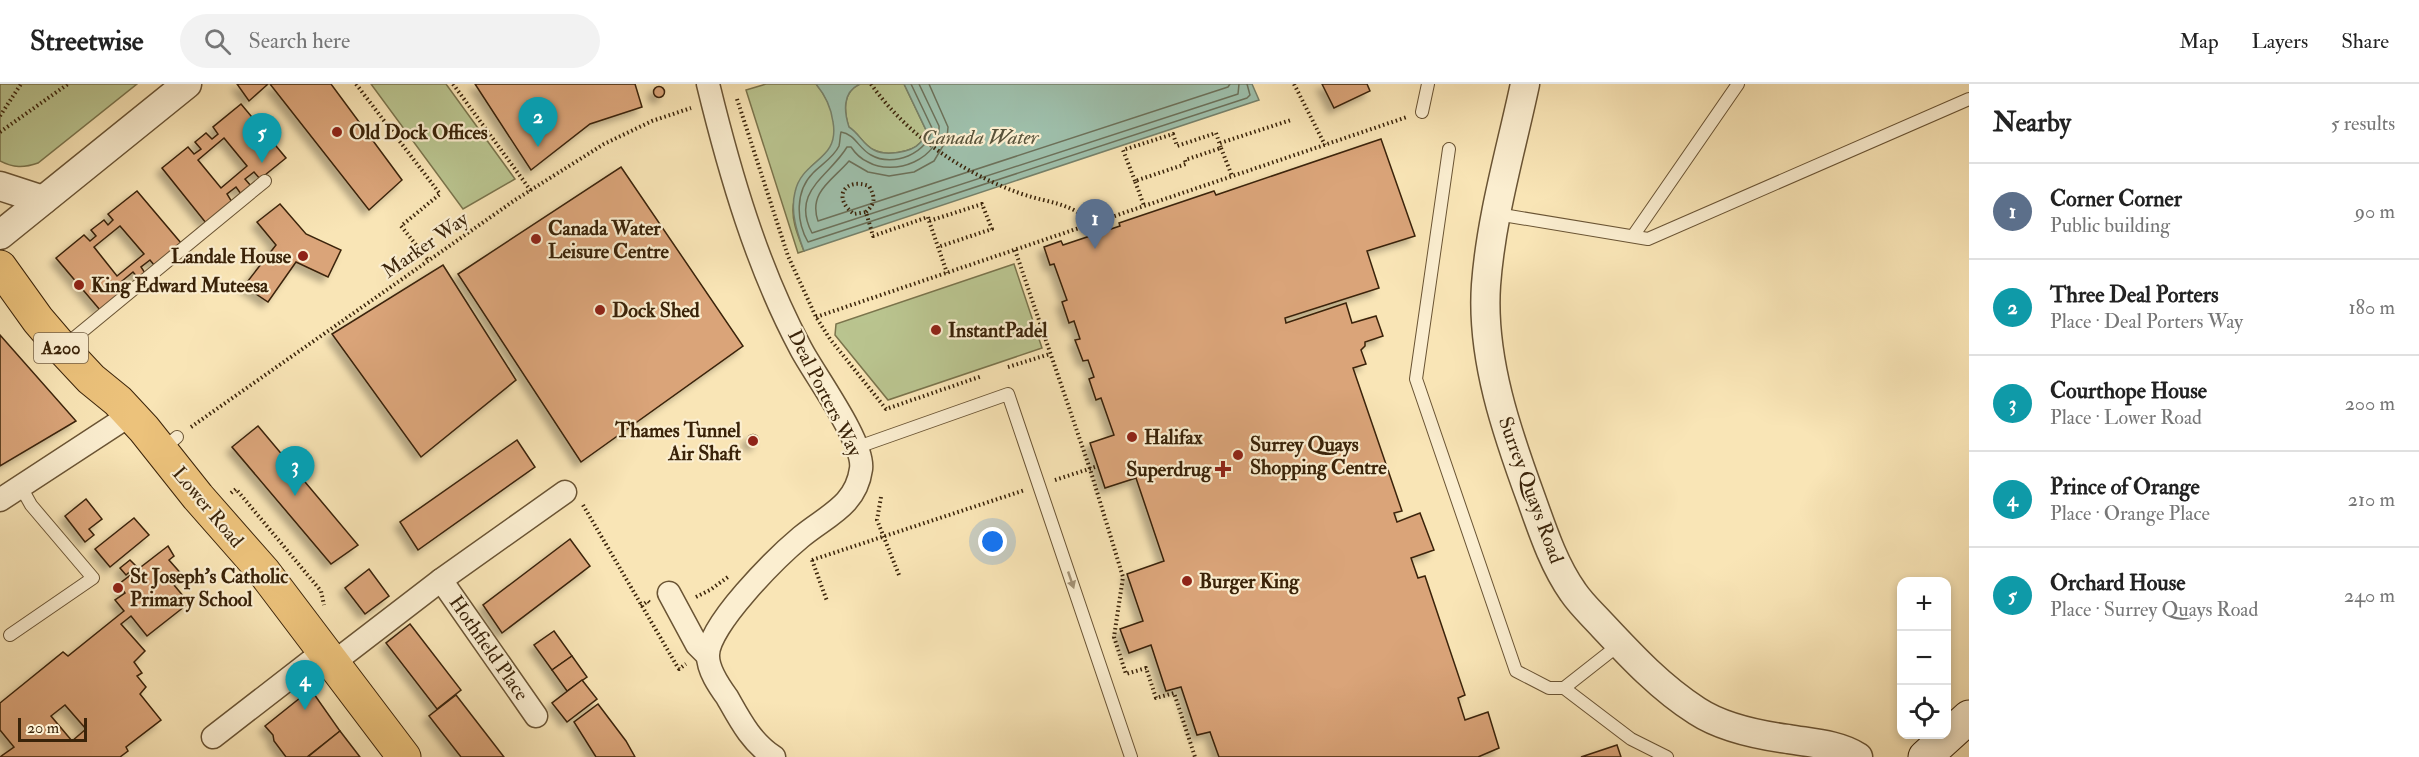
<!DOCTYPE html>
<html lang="en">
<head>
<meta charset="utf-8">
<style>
  body { margin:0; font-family:"IM FELL Double Pica",serif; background:#f2f2f2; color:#222 }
  .controls { position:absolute; right:18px; bottom:18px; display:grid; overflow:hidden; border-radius:12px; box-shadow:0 3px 9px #0003 }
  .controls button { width:54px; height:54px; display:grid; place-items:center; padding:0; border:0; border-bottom:2px solid #e0e0e0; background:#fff; color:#222; font:30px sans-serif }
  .scale { position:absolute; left:18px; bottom:15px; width:69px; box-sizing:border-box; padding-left:6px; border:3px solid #3a2309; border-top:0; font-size:16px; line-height:21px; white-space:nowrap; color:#3a2309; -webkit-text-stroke:4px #fbeed0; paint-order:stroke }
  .you { position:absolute; left:993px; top:458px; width:21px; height:21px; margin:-15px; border:4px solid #fff; border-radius:50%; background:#1a73e8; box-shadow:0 0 0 9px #1a73e833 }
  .badge { display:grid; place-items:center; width:39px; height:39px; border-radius:50%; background:#111827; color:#fff; font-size:20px; font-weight:700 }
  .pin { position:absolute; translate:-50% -50px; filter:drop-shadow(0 2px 3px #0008) }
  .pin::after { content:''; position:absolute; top:32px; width:21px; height:18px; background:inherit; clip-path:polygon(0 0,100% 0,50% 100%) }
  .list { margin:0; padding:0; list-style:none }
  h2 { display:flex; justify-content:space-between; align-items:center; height:78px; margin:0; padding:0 24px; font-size:26px }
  h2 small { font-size:20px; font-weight:400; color:#767676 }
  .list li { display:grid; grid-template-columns:39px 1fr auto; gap:18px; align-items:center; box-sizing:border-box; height:96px; padding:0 24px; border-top:2px solid #e0e0e0 }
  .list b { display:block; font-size:22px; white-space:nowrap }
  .list p { margin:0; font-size:20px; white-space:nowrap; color:#767676 }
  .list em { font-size:20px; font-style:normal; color:#767676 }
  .icon { flex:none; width:33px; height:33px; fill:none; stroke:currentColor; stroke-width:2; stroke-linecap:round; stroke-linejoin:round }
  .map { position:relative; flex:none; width:1969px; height:673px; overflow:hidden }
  header { display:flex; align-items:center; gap:36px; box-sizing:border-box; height:84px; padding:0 30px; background:#fff; border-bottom:2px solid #e0e0e0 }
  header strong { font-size:28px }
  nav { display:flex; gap:33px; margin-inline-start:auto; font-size:21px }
  .search { width:420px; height:54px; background:#f2f2f2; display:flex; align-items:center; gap:15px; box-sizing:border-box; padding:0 21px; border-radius:33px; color:#767676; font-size:22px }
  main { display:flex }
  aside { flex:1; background:#fff }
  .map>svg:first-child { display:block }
  .green { fill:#bac590; stroke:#7a744c; stroke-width:1.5 }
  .water { fill:#9ebfab; stroke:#76816a; stroke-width:1.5 }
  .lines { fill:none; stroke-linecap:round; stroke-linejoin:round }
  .shore { stroke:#6c715a; stroke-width:1.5 }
  .building { fill:#daa479; stroke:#3a2309; stroke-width:1.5; fill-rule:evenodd; filter:url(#shadow) }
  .service-casing { stroke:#6a5434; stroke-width:14 }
  .minor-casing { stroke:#6a5434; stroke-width:25 }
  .tertiary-casing { stroke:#6a5434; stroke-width:31 }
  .secondary-casing { stroke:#3a2309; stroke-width:35 }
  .primary-casing { stroke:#3a2309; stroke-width:35 }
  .path { stroke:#3a2309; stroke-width:4; stroke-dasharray:1.5 3; stroke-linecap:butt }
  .service { stroke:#fbeed0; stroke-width:12 }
  .minor { stroke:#fbeed0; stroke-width:22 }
  .tertiary { stroke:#fbeed0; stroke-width:28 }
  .secondary { stroke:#fbeed0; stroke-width:33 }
  .primary { stroke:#ecc27b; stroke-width:33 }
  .oneway { fill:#a49376 }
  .poi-dot { fill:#8f2418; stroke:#fbeed0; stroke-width:2 }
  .labels { text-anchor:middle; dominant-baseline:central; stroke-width:4.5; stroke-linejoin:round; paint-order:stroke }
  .shield { fill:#fbeed0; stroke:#746045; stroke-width:1.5 }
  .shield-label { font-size:18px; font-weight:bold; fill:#3a2309 }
  .poi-label { font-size:20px; font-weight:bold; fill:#3a2309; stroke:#fbeed0; text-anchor:start }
  .street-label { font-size:20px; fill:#3a2309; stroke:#fbeed0 }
  .water-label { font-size:21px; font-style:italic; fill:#58523a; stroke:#fbeed0 }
</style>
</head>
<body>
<header>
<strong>Streetwise</strong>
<div class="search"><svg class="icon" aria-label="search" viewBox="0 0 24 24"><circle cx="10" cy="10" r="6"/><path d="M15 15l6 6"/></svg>Search here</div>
<nav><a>Map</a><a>Layers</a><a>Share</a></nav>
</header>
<main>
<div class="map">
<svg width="1969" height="673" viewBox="0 0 1969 673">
  <defs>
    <filter id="shadow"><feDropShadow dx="-5.5" dy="5.5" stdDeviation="3" flood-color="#0004"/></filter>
  </defs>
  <rect width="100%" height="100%" fill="#f9e5b6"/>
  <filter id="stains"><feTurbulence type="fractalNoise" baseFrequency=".00333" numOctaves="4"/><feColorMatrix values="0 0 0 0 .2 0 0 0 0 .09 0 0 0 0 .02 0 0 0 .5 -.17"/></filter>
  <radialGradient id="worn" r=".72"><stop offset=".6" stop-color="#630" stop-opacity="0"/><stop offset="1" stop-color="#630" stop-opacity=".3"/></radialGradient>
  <!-- green -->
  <g class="green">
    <path d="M0,0H137L38,79C24,84 13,84 0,77Z"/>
    <polygon points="371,0 446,0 515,95 463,125"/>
    <path d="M766,0H816C828,14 842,42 833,60C828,70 817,76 810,84C803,90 796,108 794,117C790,134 798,152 804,167L798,169L746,6Z"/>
    <path d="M860,0H904L926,46C924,49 923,56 920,59C911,69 885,72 874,66C863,61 859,49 849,44C844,28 842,8 860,0Z"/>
    <polygon points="1014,180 1042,264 888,316 835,251 836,240"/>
  </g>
  <!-- water -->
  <path class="water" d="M816,0H860C842,8 844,28 849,43C859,49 863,61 874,66C885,72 911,69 920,59C923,56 924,49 926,46L904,0H1252L1259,16L804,167C797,148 790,128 795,108C802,75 840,77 833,38C831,23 826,12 816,0Z"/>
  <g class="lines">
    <!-- shore -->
    <g class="shore">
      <path d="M911,0L932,44C929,69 893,84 871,71C859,65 855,50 841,48C840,52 840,58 839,62C834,73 821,81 813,89C795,107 796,137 808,158L1247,14L1250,11L1247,0"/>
      <path d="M919,0L939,42C941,75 894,93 868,78C861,75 855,69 851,63H847C830,92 790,107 812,149L1238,10L1239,0"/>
      <path d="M929,0L948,43L947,55L934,77L914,88L889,92L868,88L849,77C833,96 808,108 818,137L1228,3L1230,0"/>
    </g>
  </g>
  <!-- building -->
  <g class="building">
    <polygon points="237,0 268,0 249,17"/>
    <polygon points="270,0 331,0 402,96 369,126"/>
    <polygon points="475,0 635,0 642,23 590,40 531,86"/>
    <polygon points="1322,0 1367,0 1370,7 1334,24"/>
    <circle cx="659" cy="8" r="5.5"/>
    <path d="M241,20L286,74L260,95L254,88L245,95L251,102L241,110L236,103L227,110L232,118L206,139L162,84L188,63L194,70L201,65L195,58L206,49L212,55L218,50L213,43ZM224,54L247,82L221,104L198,76Z"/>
    <polygon points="1381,55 1415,152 1367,167 1379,204 1285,234 1286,239 1346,219 1352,239 1376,232 1383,252 1365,258 1365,262 1361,266 1366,280 1353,284 1402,427 1394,429 1397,438 1420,429 1434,466 1411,474 1418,494 1425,492 1465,611 1458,614 1465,636 1488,628 1499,664 1478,673 1219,673 1210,648 1197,651 1181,603 1166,607 1151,561 1129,569 1120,545 1143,537 1127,490 1164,477 1136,394 1105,404 1090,359 1114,351 1101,314 1096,316 1089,295 1094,293 1088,276 1083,277 1075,256 1080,255 1074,237 1069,239 1062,218 1067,216 1054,180 1050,181 1044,163 1061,157 1063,161 1120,142 1119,139 1214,107 1216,111"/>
    <polygon points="621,83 743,262 581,378 458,190"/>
    <path d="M137,107L181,159L154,181L150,176L141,183L145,189L138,194L133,188L122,197L127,203L100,226L56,174L84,151L90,157L96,152L91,146L104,136L108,141L113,136L108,130ZM120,142L144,170L117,192L94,163Z"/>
    <polygon points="280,120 306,150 341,166 328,193 296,178 268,218 244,202 276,161 257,138"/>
    <polygon points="443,181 516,296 421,373 332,250"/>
    <polygon points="0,251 76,337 0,382"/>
    <polygon points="258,342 358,461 331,480 232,363"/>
    <circle cx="753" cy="356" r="5.5"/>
    <polygon points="517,356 535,383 418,466 400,438"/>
    <polygon points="86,415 102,435 89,445 94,451 85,458 65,432"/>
    <polygon points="134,434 149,451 110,483 95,465"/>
    <polygon points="570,455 590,482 502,549 483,521"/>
    <path d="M168,462L174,472L169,476L184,493L174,501L189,519L147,552L131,532L121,540L145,567L134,578L142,589L137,592L146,603L140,610L161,636L126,663L128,667L120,673H0L14,663L0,646V619L63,568L68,572L124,527L115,516L125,509L119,500ZM65,621L86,645L72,657L51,632Z"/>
    <polygon points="130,476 136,482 126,491 120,484"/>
    <polygon points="369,485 389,512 365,530 345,504"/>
    <polygon points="410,540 461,606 437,625 386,559"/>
    <polygon points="554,547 572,572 552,586 534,561"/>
    <polygon points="572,572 587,593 567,607 552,586"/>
    <polygon points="582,596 597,615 567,638 552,619"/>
    <polygon points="305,610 314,610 340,647 307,673 286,673 274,657 273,651 265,642"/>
    <polygon points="456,611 504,673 461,673 429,632"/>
    <polygon points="598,620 626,657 635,673 596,673 574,638"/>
    <polygon points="340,647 360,673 309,673 309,672"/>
    <polygon points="1617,661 1621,673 1581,673"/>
  </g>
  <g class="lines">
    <defs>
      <g id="service">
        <polyline points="1422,28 1428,0"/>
        <polyline points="1449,65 1416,295 1516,587 1549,604 1564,604 1620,560"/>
        <polyline points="1497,130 1648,155 1969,15"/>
        <polyline points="1633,152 1738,0"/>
        <polyline points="62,264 265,97"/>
        <polyline points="858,363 1008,310 1131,673"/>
        <polyline points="162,366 177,353"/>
        <polyline points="10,551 93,494 31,421 21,403"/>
        <polyline points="1564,604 1631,655 1667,673"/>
      </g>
      <g id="minor">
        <path d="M708,0C730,90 757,183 801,265C814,290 865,359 861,385C856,422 826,432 801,453C777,473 707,542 708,572C708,586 719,602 727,613C740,636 751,658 774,673"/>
        <polyline points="0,416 130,331"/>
        <polyline points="441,496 536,632"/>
        <polyline points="669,509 697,561 707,571"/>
        <polyline points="333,579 441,496 565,408"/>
        <polyline points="213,653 324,567"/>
      </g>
      <g id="tertiary">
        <path d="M1525,0C1511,66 1491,133 1486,201C1481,274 1507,349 1532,417C1543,448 1554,481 1573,508C1581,520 1593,531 1603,542C1632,573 1661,604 1697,627C1723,644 1758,651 1788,655C1810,659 1838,660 1858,673"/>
        <polyline points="0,102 43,116"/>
        <polyline points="0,151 187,0"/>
      </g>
      <polyline id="secondary" points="1925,673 1969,633"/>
      <polyline id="primary" points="0,183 38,236 62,264 91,295 118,317 144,345 198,413 264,488 404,673"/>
    </defs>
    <!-- service casing -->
    <use href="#service" class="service-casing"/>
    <!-- minor casing -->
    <use href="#minor" class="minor-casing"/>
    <!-- tertiary casing -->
    <use href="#tertiary" class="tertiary-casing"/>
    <!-- secondary casing -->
    <use href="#secondary" class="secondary-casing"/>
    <!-- primary casing -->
    <use href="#primary" class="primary-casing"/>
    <!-- path -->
    <g class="path">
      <polyline points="356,0 440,110 401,142 429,177"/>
      <polyline points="453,0 531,107"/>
      <path d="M871,0C907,51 962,89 1022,110C1052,120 1066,117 1093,139"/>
      <polyline points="1294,0 1325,61"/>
      <polyline points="737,15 788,172 816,233 830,255 886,325 982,292"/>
      <polyline points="0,32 21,0"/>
      <polyline points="0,48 68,0"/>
      <polyline points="1220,59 1291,36"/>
      <polyline points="1221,64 1232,92"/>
      <polyline points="1135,97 1123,66 1173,50 1177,62 1216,49 1221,64 1185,76 1186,80 1135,97 1144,122"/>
      <path d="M866,128C876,119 875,113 869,102C844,93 832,114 854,130L866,128L873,152L928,133L929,137L982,120L992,145L938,163"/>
      <polyline points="929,137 947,189"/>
      <polyline points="1015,166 1090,385 1123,493 1114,553 1126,590 1146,584 1156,614 1174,609 1195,673"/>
      <polyline points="816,233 1407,33"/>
      <polyline points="1008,283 1050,270"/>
      <polyline points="191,343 515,116 604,60 652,37 691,24"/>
      <polyline points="1055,396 1098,382"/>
      <polyline points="231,409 236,405 321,507 324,521"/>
      <polyline points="881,413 877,436 899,491"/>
      <polyline points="583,421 677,582 679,585 686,580"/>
      <polyline points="812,476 1025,406"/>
      <polyline points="812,476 827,517"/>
      <polyline points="696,513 710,506 728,493"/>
      <polyline points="641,522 648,517 650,519"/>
    </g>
    <!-- service -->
    <use href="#service" class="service"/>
    <!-- minor -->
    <use href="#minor" class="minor"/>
    <!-- tertiary -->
    <use href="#tertiary" class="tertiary"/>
    <!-- secondary -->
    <use href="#secondary" class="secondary"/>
    <!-- primary -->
    <use href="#primary" class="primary"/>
  </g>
  <!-- one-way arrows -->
  <defs><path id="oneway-solid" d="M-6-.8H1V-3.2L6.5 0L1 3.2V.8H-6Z" transform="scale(1.5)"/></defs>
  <use class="oneway" href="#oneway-solid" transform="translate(1071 496) rotate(71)"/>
  <!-- markers -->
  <g class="poi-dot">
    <circle cx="337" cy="48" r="6"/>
    <circle cx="536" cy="155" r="6"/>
    <circle cx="303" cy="172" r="6"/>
    <circle cx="79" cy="201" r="6"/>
    <circle cx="600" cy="226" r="6"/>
    <circle cx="936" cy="246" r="6"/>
    <circle cx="1132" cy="353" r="6"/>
    <circle cx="753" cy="357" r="6"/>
    <circle cx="1238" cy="371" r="6"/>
    <path d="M1220 376h6v6h6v6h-6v6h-6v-6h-6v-6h6z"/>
    <circle cx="1187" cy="497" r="6"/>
    <circle cx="118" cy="504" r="6"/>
  </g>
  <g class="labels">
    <!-- shield labels -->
    <rect class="shield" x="34" y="249" width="54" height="30" rx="4.5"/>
    <g class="shield-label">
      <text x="61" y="264">A200</text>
    </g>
    <!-- poi labels -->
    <g class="poi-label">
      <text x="349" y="48">Old Dock Offices</text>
      <text x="548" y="144">Canada Water<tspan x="548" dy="23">Leisure Centre</tspan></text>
      <text x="291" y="172" text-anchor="end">Landale House</text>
      <text x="91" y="201">King Edward Muteesa</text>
      <text x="612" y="226">Dock Shed</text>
      <text x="948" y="246">InstantPadel</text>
      <text x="741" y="346" text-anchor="end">Thames Tunnel<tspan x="741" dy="23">Air Shaft</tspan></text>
      <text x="1144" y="353">Halifax</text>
      <text x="1250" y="360">Surrey Quays<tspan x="1250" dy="23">Shopping Centre</tspan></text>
      <text x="1211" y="385" text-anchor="end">Superdrug</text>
      <text x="130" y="492">St Joseph's Catholic<tspan x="130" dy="23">Primary School</tspan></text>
      <text x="1199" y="497">Burger King</text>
    </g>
    <!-- street labels -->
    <g class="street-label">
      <text transform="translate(425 161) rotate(-35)">Marker Way</text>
      <text transform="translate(825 309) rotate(63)">Deal Porters Way</text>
      <text transform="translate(1531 406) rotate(70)">Surrey Quays Road</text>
      <text transform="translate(208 423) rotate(50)">Lower Road</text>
      <text transform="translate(489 564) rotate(55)">Hothfield Place</text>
    </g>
    <!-- water labels -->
    <g class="water-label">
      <text x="980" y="53">Canada Water</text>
    </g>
  </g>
  <rect width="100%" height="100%" filter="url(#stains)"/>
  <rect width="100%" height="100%" fill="url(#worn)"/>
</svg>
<div class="controls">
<button>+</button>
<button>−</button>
<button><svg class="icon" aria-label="locate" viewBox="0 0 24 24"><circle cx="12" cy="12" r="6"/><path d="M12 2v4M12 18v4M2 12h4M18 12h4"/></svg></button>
</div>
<div class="scale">20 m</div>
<div class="you"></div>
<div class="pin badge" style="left:1095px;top:165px;background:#5c6f8a">1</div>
<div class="pin badge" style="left:538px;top:63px;background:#0f9aa8">2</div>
<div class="pin badge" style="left:295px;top:412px;background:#0f9aa8">3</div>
<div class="pin badge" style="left:305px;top:626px;background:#0f9aa8">4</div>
<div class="pin badge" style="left:262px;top:79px;background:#0f9aa8">5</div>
</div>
<aside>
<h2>Nearby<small>5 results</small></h2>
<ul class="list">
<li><span class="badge" style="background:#5c6f8a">1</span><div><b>Corner Corner</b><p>Public building</p></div><em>90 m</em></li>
<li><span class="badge" style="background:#0f9aa8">2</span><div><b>Three Deal Porters</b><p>Place · Deal Porters Way</p></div><em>180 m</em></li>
<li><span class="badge" style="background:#0f9aa8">3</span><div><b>Courthope House</b><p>Place · Lower Road</p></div><em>200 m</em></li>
<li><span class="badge" style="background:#0f9aa8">4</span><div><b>Prince of Orange</b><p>Place · Orange Place</p></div><em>210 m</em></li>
<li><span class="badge" style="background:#0f9aa8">5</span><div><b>Orchard House</b><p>Place · Surrey Quays Road</p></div><em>240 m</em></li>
</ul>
</aside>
</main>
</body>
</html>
